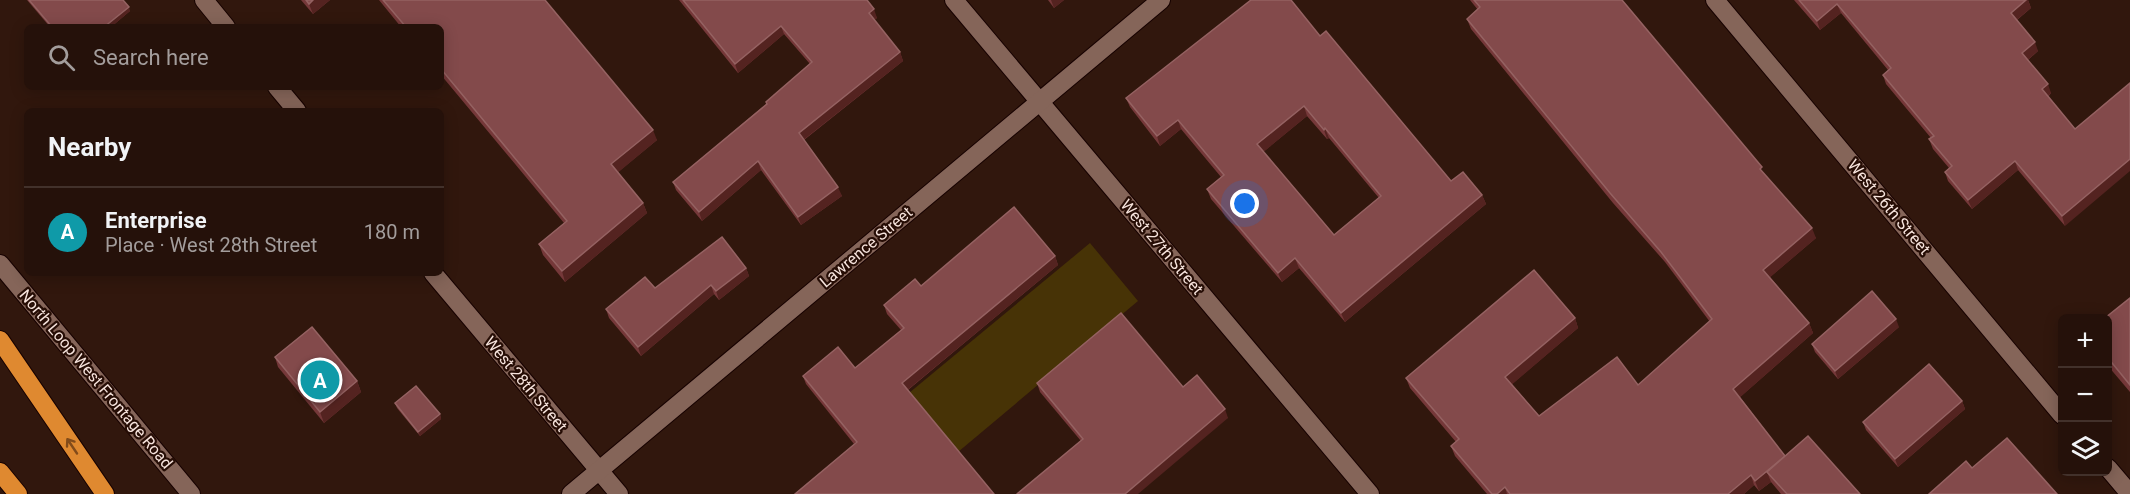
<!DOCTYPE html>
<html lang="en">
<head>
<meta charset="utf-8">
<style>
  body { margin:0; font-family:Roboto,sans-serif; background:#311f18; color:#f1f3f6 }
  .controls { position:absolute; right:18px; bottom:18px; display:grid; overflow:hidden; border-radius:9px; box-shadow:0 3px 15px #0003 }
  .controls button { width:54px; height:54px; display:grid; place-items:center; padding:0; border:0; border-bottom:2px solid #42312b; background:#25110a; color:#f1f3f6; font:30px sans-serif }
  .you { position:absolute; left:1245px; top:204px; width:21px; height:21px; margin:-15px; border:4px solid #fff; border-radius:50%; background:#1a73e8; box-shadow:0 0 0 9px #1a73e833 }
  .badge { display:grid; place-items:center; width:39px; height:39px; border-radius:50%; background:#c1a8f3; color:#fff; font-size:20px; font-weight:700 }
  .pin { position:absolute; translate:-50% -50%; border:3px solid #fff; box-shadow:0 2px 6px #0006 }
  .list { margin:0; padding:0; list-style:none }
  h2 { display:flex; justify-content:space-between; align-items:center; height:78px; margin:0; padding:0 24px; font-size:26px }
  h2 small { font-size:20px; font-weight:400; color:#a39d9c }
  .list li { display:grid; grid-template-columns:39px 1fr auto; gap:18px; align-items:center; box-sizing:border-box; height:90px; padding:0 24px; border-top:2px solid #42312b }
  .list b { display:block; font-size:22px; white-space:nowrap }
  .list p { margin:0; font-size:20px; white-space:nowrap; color:#a39d9c }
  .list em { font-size:20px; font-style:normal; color:#a39d9c }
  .icon { flex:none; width:33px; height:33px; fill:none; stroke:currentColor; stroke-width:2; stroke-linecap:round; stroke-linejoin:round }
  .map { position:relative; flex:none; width:2130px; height:494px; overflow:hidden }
  .search { position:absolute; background:#25110a; box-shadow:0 3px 15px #0003; left:24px; top:24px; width:420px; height:66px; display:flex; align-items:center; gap:15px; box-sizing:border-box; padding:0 21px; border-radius:9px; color:#a39d9c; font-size:22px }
  .panel { position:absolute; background:#25110a; box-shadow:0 3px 15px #0003; left:24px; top:108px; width:420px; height:168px; border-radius:9px }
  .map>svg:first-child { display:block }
  .green { fill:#473306 }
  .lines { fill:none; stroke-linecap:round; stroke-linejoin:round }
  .street-casing { stroke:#170200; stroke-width:20 }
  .secondary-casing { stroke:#170200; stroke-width:20 }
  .highway-casing { stroke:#170200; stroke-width:20 }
  .street { stroke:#856559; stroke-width:18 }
  .secondary { stroke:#856559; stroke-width:18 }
  .highway { stroke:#df8930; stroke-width:18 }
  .wall { fill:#753839; fill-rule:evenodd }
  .shaded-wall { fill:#542320 }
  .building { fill:#834a4b; stroke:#956262; stroke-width:1.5; fill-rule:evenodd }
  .oneway { stroke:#824b1a }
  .labels { text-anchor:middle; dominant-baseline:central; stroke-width:4.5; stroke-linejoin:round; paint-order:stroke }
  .street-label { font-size:16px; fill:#f7e4dd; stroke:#260d05 }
</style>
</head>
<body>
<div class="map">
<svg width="2130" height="494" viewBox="0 0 2130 494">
  <rect width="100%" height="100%" fill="#31170d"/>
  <!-- green -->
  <polygon class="green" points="1090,243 1138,301 958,452 909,393"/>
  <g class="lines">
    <defs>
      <g id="street">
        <polyline points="204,0 226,27"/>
        <polyline points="954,0 1370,494"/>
        <polyline points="1715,0 2062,415"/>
        <polyline points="277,87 297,111"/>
        <polyline points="433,273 619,494"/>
        <polyline points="2108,468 2130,494"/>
        <polyline points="571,494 1161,0"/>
      </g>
      <polyline id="secondary" points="0,264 191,494"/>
      <g id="highway">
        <polyline points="0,340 105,494"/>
        <polyline points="0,472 18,494"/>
      </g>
    </defs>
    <!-- street casing -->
    <use href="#street" class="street-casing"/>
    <!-- secondary casing -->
    <use href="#secondary" class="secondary-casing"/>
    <!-- highway casing -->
    <use href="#highway" class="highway-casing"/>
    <!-- street -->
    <use href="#street" class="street"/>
    <!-- secondary -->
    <use href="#secondary" class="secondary"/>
    <!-- highway -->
    <use href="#highway" class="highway"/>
  </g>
  <!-- wall -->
  <g class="wall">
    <polygon points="27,0 123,0 130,11 111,27 50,27"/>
    <polygon points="301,0 330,0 313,14"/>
    <polygon points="379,0 545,0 657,140 618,172 643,203 647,213 565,282 543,255 539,244 564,223 441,75 441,27 401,27"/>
    <polygon points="679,0 867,0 877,18 874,20 900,52 903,61 804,140 842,196 801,225 761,170 702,221 676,190 673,182 766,104 766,102 810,64 784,34 738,73"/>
    <polygon points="1048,0 1064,0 1054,8"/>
    <polygon points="1470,0 1622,0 1765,175 1816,238 1770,277 1809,323 1813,333 1740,397 1785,456 1860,494 1781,494 1771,482 1759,491 1754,485 1744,494 1487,494 1455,456 1451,446 1456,442 1410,388 1406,378 1575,318 1578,328 1512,384 1539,416 1638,385 1710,322 1665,262 1613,203 1471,29 1467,19 1478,10"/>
    <polygon points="1794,0 2028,0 2031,8 2017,20 2038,51 2028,60 2051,93 2048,97 2065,226 2018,170 1972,209 1948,181 1945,172 1949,168 1933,149 1929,139 1931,138 1886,84 1883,75 1888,70 1841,13 1820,30"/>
    <path d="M1320,36L1451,181L1482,195L1486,204L1345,322L1299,268L1282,282L1211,199L1207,189L1221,177L1181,129L1160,146L1130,107L1126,98ZM1307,116L1327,139L1329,138L1379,198L1334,235L1263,152Z"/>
    <polygon points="1055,256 1058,265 908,390 854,444 806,384 803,376 855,368 901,330 887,314 884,305 921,286"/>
    <polygon points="746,268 749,276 719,300 714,294 641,356 609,318 606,309 655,288"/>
    <polygon points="2130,298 2130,392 2108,366 2108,318"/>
    <polygon points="1899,327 1838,379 1815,352 1812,344"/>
    <polygon points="275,357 357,381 361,392 324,423 278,367"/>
    <polygon points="1037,383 1183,387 1228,418 1081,441 1040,392"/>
    <polygon points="1962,401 1965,409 1898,467 1866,430 1863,422"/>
    <polygon points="395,403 440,414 441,419 420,436 397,408"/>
  </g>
  <!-- shaded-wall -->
  <g class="shaded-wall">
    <polygon points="313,0 330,0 313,14 309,4"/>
    <polygon points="1051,0 1064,0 1054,8"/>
    <polygon points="2026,0 2028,0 2031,8 2014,22 2011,13"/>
    <polygon points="1837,4 1841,13 1820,30 1817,21"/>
    <polygon points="129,7 130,11 111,27 104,27"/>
    <polygon points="874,9 877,18 872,22 869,13"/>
    <polygon points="781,26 784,34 738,73 735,64"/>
    <polygon points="2035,42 2038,51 2025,62 2022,53"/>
    <polygon points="900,52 903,61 802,141 799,133"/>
    <polygon points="2048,84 2051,93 2045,99 2042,89"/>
    <polygon points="1304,106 1307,116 1261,154 1257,144"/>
    <polygon points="1178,120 1181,129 1160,146 1157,136"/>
    <polygon points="1325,128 1329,138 1327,139 1324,130"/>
    <polygon points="653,130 657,140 615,175 611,164"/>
    <polygon points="2130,159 2130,171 2065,226 2062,216"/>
    <polygon points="758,161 761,170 702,221 699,212"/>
    <polygon points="2015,161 2018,170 1972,209 1968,200"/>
    <polygon points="838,187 842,196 801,225 798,217"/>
    <polygon points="1482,195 1486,204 1345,322 1341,313"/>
    <polygon points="643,203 647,213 565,282 562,271"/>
    <polygon points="1812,228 1816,238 1767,280 1763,270"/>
    <polygon points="1055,256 1058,265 905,392 902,383"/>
    <polygon points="1295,258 1299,268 1282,282 1278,273"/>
    <polygon points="746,268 749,276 719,300 716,291"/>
    <polygon points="711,285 714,294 641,356 638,347"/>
    <polygon points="1575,318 1578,328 1509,387 1505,377"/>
    <polygon points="1896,319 1899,327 1838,379 1835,371"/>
    <polygon points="1809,323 1813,333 1737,400 1733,389"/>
    <polygon points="357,381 361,392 324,423 320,412"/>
    <polygon points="1962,401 1965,409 1898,467 1895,459"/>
    <polygon points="1225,409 1228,418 1138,494 1125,494"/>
    <polygon points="440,414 441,419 420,436 418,432"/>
    <polygon points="1786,457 1767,472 1771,482 1759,491 1755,481"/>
    <polygon points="1751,475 1754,485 1744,494 1728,494"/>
    <polygon points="1505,487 1507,494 1497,494"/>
  </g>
  <!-- building -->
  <g class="building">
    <polygon points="29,0 123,0 129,7 104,27 52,27"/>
    <polygon points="306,0 313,0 309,4"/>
    <polygon points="383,0 545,0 653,130 611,164 643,203 562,271 539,244 567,221 441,69 441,27 406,27"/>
    <polygon points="683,0 867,0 874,9 869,13 900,52 799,133 838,187 798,217 758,161 699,212 673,182 767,104 766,102 812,62 781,26 735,64"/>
    <path d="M1251,0H1291L1320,36L1326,31L1451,181L1463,172L1482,195L1341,313L1295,258L1278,273L1207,189L1224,175L1178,120L1157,136L1126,98ZM1304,106L1324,130L1325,128L1381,196L1334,235L1257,144Z"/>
    <polygon points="1474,0 1622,0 1762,167 1760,169 1812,228 1763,270 1809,323 1733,389 1785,456 1755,481 1751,475 1728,494 1510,494 1505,487 1497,494 1492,494 1451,446 1459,439 1406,378 1534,270 1575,318 1505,377 1539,416 1617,357 1638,385 1712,319 1661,252 1610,193 1467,19 1480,7"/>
    <polygon points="1799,0 2026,0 2011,13 2035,42 2022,53 2048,84 2042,89 2075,129 2130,83 2130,159 2062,216 2015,161 1968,200 1945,172 1952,166 1929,139 1934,136 1883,75 1891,68 1837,4 1817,21"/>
    <polygon points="1014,207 1055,256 902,383 994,494 795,494 857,442 803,376 838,347 855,368 904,328 884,305 915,279 921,286"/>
    <polygon points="722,237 746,268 716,291 711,285 638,347 606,309 645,277 655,288"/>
    <polygon points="1872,291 1896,319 1835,371 1812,344"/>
    <polygon points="2130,298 2130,385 2108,358 2108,318 2105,318"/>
    <polygon points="1121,313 1183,387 1197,375 1225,409 1125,494 1017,494 1083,439 1037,383"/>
    <polygon points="312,327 357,381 320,412 275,357"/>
    <polygon points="1929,364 1962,401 1895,459 1863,422"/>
    <polygon points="416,386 440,414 418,432 395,403"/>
    <polygon points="1808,436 1860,494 1787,494 1767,472"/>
    <polygon points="2007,438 2057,494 1929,494 1966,461 1972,468"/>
  </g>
  <!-- one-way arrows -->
  <defs><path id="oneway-shaft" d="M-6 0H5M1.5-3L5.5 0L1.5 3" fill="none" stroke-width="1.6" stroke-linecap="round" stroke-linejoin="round" transform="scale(1.5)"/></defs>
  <use class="oneway" href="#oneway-shaft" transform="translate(72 446) rotate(-124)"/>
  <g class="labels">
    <!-- street labels -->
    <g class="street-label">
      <text transform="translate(1889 207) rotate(50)">West 26th Street</text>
      <text transform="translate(866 247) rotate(-40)">Lawrence Street</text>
      <text transform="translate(1162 247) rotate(50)">West 27th Street</text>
      <text transform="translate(96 379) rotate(50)">North Loop West Frontage Road</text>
      <text transform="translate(526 384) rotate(50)">West 28th Street</text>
    </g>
  </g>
</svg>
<div class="controls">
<button>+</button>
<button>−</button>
<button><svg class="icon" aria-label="layers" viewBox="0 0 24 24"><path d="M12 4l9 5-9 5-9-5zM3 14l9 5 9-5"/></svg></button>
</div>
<div class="you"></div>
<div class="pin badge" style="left:320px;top:380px;background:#0f9aa8">A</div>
<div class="search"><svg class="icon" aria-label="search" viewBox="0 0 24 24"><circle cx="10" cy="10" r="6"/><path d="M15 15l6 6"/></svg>Search here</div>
<section class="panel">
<h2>Nearby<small></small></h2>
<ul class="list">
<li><span class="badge" style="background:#0f9aa8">A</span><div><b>Enterprise</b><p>Place · West 28th Street</p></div><em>180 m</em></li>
</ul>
</section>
</div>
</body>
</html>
